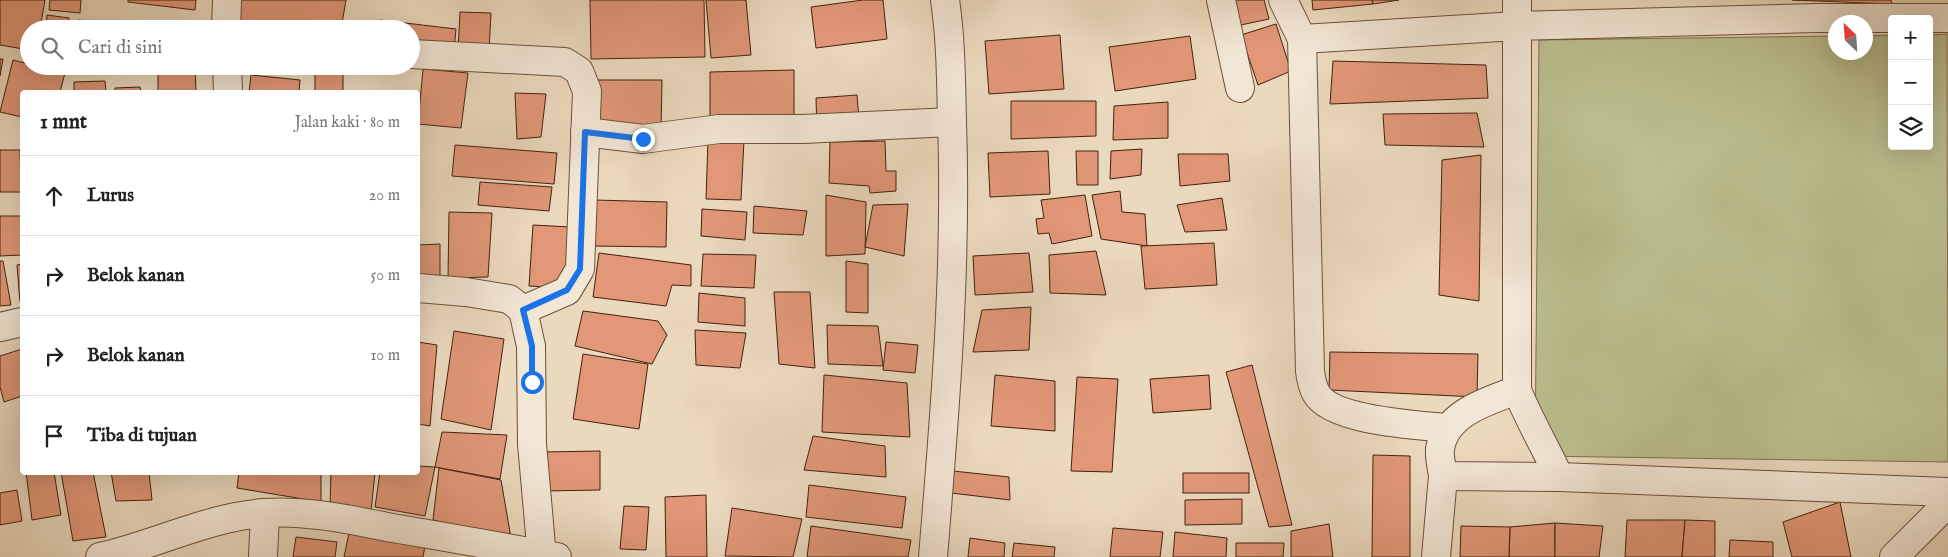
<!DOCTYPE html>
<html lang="id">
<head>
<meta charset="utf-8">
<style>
  body { margin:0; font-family:"IM FELL English",serif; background:#f2f2f2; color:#222 }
  .controls { position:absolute; right:15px; top:15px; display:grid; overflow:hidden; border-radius:5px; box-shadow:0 5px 20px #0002 }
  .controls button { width:45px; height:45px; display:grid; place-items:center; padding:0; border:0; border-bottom:1px solid #e0e0e0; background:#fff; color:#222; font:25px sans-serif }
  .compass { position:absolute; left:1828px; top:15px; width:45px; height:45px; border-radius:50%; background:#fff; box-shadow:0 5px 20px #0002; rotate:335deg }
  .stop { position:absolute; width:15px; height:15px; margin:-11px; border:4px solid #1a73e8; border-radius:50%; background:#fff }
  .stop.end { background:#1a73e8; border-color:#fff; box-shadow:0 1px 5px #0008 }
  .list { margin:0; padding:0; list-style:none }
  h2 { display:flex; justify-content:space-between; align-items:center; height:65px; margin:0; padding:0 20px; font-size:21px }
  h2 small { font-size:16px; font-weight:400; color:#767676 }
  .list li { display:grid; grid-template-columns:32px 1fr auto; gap:15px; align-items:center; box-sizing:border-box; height:80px; padding:0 20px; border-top:1px solid #e0e0e0 }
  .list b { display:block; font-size:19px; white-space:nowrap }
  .list em { font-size:16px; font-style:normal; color:#767676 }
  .icon { flex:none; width:28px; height:28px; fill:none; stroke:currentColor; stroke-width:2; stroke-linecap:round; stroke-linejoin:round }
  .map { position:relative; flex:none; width:1948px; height:557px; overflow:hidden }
  .search { position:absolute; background:#fff; box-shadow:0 5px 20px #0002; left:20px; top:20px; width:400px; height:55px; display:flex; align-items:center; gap:12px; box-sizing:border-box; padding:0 18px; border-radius:28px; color:#767676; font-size:19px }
  .panel { position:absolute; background:#fff; box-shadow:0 5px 20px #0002; left:20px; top:90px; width:400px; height:385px; border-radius:5px }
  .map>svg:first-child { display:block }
  .green { fill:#bbbe8f; stroke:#7f704e }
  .building { fill:#e19778; stroke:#43220d }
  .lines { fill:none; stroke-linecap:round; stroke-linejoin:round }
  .street-casing { stroke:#6d5039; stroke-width:30 }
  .street { stroke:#f2e6d5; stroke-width:28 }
  .route { stroke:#1a73e8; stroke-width:6 }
</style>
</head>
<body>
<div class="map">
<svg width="1948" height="557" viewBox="0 0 1948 557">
  <rect width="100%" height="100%" fill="#ebd9be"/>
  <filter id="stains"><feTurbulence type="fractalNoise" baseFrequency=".004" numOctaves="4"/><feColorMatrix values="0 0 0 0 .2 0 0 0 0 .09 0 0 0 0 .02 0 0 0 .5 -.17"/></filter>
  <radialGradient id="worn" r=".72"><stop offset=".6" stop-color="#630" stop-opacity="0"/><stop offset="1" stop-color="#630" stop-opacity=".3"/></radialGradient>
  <!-- green -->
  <polygon class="green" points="1947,34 1948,462 1535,456 1539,40 1835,36 1836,52 1866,52 1866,36 1892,35 1892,146 1929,146 1929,35"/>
  <!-- building -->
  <g class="building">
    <polygon points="0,0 45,0 40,29 29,29 29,50 0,45"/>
    <polygon points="50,0 81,0 80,13 49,10"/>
    <polygon points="128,0 196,0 195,10 128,2"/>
    <polygon points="237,0 346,0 341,29 257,29 233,25"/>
    <polygon points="590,0 704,0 705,57 591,59"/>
    <polygon points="706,0 746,0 751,55 711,58"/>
    <polygon points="863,0 883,0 887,39 816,48 811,7"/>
    <polygon points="1228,0 1264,0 1269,19 1236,26"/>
    <polygon points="1312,0 1372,0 1373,4 1313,10"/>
    <polygon points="1372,0 1399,0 1373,4"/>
    <polygon points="1792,0 1891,0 1892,4"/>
    <polygon points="460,12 491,13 489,51 458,50"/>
    <polygon points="47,15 69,18 68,29 46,29"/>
    <polygon points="78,20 113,23 112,29 78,29"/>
    <polygon points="380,20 456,29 454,51 411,46 411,29 379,29"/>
    <polygon points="1276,24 1291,71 1258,85 1241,35"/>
    <polygon points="1060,35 1064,89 989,94 985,41"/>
    <polygon points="1190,36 1196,79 1115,91 1109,47"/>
    <polygon points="0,59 3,59 0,76"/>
    <polygon points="13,60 29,64 29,66 38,66 65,73 60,92 22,92 22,117 0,112"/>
    <polygon points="1333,61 1486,65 1488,98 1330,104"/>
    <polygon points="158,66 195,66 196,92 158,92"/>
    <rect x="315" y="66" width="28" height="26"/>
    <polygon points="423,69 468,73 461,128 418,124"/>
    <polygon points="794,70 794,116 710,116 710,72"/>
    <polygon points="251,75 300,80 299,92 249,92"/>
    <polygon points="597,80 662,80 661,128 596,128"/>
    <polygon points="105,81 106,92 74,92 74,82"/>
    <polygon points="140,87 141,92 115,92 115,88"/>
    <polygon points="515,93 546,94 541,137 517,139"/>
    <polygon points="857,95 860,131 817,131 816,98"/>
    <polygon points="1011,101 1096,101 1096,136 1011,139"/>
    <polygon points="1168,102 1168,138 1113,140 1114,106"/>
    <polygon points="1477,113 1484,147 1385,145 1383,114"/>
    <polygon points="708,139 744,140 741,200 706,199"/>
    <polygon points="885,141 886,171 896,171 896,191 870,193 869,186 829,183 830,142"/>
    <polygon points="455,145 557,153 554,184 452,176"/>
    <polygon points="1142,149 1141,175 1110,179 1111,151"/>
    <polygon points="0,150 20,150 21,192 0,192"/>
    <polygon points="1048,151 1050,194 990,197 988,153"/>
    <polygon points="1076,151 1098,151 1098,185 1077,185"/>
    <polygon points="1178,154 1228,154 1230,181 1180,186"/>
    <polygon points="1481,155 1479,301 1439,295 1442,160"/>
    <polygon points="480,182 552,187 549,211 478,205"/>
    <polygon points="1120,191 1122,212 1145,214 1147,246 1101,239 1092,195"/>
    <polygon points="826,195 866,202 865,254 826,256"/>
    <polygon points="1085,195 1092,236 1052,244 1049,233 1038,234 1036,219 1044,218 1041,200"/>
    <polygon points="1222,198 1227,230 1185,232 1177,205"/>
    <polygon points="595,200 667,202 666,247 593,246"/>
    <polygon points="908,204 904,256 865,247 873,205"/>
    <polygon points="754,206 807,211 803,235 753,233"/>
    <polygon points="702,209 747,212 745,240 701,236"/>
    <polygon points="449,212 492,213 488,277 448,278"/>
    <polygon points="0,216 22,216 22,255 0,256"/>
    <polygon points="533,225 571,227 568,288 529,286"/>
    <polygon points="1214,243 1217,285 1145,289 1141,246"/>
    <polygon points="440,244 440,279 418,279 418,245"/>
    <polygon points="1096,251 1106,295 1050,293 1049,255"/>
    <polygon points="599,253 691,265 691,286 672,285 666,306 593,297"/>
    <polygon points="1029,253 1033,292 975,295 973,256"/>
    <polygon points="703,254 756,255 754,288 701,286"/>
    <polygon points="0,261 3,261 11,305 0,306"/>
    <polygon points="846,261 868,264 868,313 846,312"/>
    <polygon points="22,264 22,302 20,302 17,265"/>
    <polygon points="774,292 810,292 815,368 779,364"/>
    <polygon points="699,293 745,298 745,326 698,322"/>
    <polygon points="1031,307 1029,350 973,352 982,310"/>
    <polygon points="583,311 658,321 667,335 652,364 575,346"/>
    <polygon points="827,325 878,326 883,366 828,364"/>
    <polygon points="695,330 746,333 740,368 696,365"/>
    <polygon points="454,331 504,339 491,430 441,419"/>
    <polygon points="418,342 437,345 430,426 418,424"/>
    <polygon points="886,342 918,345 915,373 883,370"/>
    <polygon points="22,349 22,396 4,402 0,387 0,356"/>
    <polygon points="1330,352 1478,354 1477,397 1329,390"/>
    <polygon points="583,354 648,364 639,429 573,419"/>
    <polygon points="1252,365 1292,525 1269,527 1226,372"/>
    <polygon points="824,375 907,383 910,437 822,432"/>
    <polygon points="995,375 1055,381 1055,431 991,426"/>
    <polygon points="1209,375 1211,409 1153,413 1150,379"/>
    <polygon points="1077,377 1118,379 1112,472 1071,471"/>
    <polygon points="442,432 507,435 500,479 435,467"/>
    <polygon points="813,436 885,446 886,477 804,470"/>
    <polygon points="600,451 600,490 544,491 543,452"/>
    <polygon points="1373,455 1410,456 1410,557 1372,557"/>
    <polygon points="418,466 435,467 425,516 375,507 380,472 418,472"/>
    <polygon points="439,468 501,480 511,538 433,520"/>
    <polygon points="953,471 1009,477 1010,500 951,493"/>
    <polygon points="26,472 54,472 61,515 32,520"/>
    <polygon points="61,472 93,472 106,537 73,541"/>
    <polygon points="111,472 149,472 152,500 116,501"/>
    <polygon points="239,472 321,472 321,502 237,488"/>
    <polygon points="331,472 375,472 371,512 330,507"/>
    <rect x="1183" y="473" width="66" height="20"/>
    <polygon points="809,485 906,497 902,528 806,517"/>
    <polygon points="17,490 22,521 0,525 0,493"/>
    <polygon points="706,495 707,557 666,557 665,497"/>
    <polygon points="1242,499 1242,524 1185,525 1185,500"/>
    <polygon points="1840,502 1851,557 1792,557 1783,522"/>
    <polygon points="624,506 649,507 646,550 620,549"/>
    <polygon points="732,508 802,519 793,557 725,556"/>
    <polygon points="1627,520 1685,520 1682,557 1625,557"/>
    <polygon points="1685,520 1715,521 1715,557 1682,557"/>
    <polygon points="1555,523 1555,557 1509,557 1510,527"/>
    <polygon points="1555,523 1603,526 1599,557 1555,557"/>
    <polygon points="1329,524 1333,557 1291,557 1291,531"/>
    <polygon points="811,526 911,540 908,557 807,557"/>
    <polygon points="1461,526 1510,527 1509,557 1460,557"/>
    <polygon points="1113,528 1163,532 1160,557 1110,557"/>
    <polygon points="1175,532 1227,538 1226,557 1173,557"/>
    <polygon points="349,533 425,546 423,557 344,557"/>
    <polygon points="296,537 337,542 335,557 293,557"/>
    <polygon points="970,538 1005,543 1004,557 968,557"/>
    <polygon points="1730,540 1773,542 1773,557 1729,557"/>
    <polygon points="1014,543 1055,547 1054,557 1012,557"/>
    <polygon points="1236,543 1284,543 1283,557 1236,557"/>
  </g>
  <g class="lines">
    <defs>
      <g id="street">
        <polyline points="1221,0 1240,88"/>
        <path d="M1283,0L1302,39L1310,371C1311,378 1312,386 1316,393C1331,421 1417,425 1447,428"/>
        <path d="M1517,0V390C1529,420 1546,448 1559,477L1948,492"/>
        <polyline points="226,29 227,0"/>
        <polyline points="1302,39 1517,26 1817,18 1948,18"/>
        <polyline points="411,54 565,62 579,71 587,91 580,269 567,291 523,310"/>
        <polyline points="227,66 228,92"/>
        <polyline points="585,132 643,139 719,129 803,129 952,122"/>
        <polyline points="418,288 466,292 509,299 523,310 531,346 532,444 542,557"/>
        <polyline points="0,327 22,322"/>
        <path d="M1517,390C1488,401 1445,413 1440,449C1439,457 1442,467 1443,476L1559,477"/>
        <path d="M100,557C155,545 208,517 264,513C307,510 351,520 392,528C447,537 502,547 557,557"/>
        <polyline points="263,557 265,513"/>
        <path d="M933,557C945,412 957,267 952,121C951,81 951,40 945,0"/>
        <polyline points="1436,557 1443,476"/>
        <polyline points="1894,557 1948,503"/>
      </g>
    </defs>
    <!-- street casing -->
    <use href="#street" class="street-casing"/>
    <!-- street -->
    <use href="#street" class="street"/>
  </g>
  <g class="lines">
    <!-- route -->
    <polyline class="route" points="532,382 532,346 523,310 567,290 580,269 585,132 643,139"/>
  </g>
  <rect width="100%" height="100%" filter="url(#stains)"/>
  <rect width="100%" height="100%" fill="url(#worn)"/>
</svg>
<div class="controls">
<button>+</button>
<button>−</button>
<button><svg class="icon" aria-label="layers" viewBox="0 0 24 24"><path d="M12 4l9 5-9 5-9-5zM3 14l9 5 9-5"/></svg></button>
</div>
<svg class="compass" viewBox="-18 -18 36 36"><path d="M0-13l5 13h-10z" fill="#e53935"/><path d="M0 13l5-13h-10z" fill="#767676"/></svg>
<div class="stop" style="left:532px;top:382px"></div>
<div class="stop end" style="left:643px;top:139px"></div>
<div class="search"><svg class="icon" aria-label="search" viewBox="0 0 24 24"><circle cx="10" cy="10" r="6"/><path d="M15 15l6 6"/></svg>Cari di sini</div>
<section class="panel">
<h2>1 mnt<small>Jalan kaki · 80 m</small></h2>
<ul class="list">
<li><svg class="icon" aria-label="ahead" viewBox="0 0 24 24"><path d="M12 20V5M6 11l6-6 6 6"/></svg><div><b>Lurus</b></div><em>20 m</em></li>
<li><svg class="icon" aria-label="right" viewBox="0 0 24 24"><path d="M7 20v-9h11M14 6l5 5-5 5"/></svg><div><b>Belok kanan</b></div><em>50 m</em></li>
<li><svg class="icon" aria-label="right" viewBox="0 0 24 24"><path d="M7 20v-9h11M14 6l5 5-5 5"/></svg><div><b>Belok kanan</b></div><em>10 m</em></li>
<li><svg class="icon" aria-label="arrive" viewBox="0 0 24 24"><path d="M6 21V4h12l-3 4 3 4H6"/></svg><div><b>Tiba di tujuan</b></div></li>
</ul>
</section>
</div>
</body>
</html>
